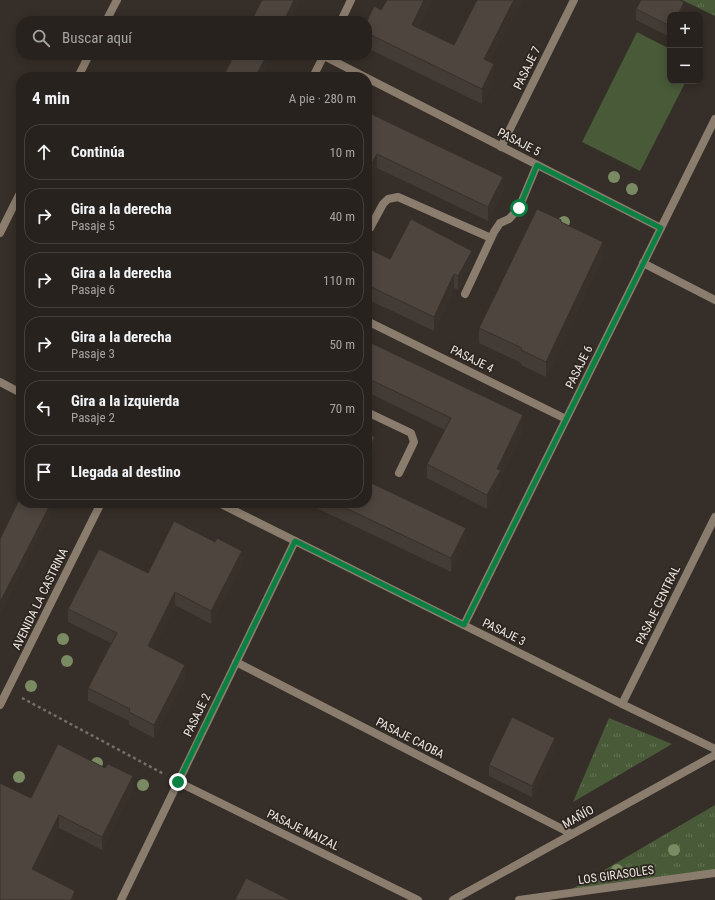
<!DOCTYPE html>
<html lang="es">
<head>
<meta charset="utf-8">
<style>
  body { margin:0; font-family:"Roboto Condensed",sans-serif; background:#342f2b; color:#f1f3f6 }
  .controls { position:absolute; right:12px; top:12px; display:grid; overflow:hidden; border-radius:8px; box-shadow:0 2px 10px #0003 }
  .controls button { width:36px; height:36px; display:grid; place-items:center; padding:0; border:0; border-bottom:1px solid #443f3c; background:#28221e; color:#f1f3f6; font:20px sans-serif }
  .stop { position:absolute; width:12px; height:12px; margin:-9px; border:3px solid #0b8043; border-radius:50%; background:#fff }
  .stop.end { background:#0b8043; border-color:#fff; box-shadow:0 1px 4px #0008 }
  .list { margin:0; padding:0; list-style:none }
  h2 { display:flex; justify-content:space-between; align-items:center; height:52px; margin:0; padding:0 16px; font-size:17px }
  h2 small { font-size:13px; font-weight:400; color:#a5a4a4 }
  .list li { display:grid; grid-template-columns:26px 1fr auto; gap:12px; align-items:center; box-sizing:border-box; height:56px; margin:0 8px 8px; padding:0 8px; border:1px solid #443f3c; border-radius:16px }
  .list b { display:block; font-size:15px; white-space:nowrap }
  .list p { margin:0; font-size:13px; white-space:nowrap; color:#a5a4a4 }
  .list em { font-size:13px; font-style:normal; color:#a5a4a4 }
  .icon { flex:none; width:22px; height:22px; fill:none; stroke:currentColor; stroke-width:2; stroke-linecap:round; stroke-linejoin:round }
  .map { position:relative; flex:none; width:715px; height:900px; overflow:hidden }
  .search { position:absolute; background:#28221e; box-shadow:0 2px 10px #0003; left:16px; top:16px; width:356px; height:44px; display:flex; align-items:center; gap:10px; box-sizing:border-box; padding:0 14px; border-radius:16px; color:#a5a4a4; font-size:15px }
  .panel { position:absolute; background:#28221e; box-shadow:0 2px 10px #0003; left:16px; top:72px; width:356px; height:436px; border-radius:16px }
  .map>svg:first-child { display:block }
  .grass { fill:url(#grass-tufts) }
  .garden { fill:#485a38 }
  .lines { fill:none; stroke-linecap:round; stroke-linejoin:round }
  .path { stroke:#756d68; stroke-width:2.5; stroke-dasharray:3 3; stroke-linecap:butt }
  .service { stroke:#8b7d6d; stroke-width:8 }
  .minor { stroke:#8b7d6d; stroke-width:8 }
  .tertiary { stroke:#8b7d6d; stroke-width:8 }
  .tree { fill:#7a8a63 }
  .wall { fill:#433b35 }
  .shaded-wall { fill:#37302b }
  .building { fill:#4e453e; stroke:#37302b }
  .route { stroke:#0b8043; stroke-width:5 }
  .labels { text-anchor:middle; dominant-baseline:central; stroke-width:3.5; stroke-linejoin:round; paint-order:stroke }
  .street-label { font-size:12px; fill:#ece6e2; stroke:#2c241e }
</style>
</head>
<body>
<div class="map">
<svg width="715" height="900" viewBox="0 0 715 900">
  <defs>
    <pattern id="grass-tufts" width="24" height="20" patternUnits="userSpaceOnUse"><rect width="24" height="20" fill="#485a38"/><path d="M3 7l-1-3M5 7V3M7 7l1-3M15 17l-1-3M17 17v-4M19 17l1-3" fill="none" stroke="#637254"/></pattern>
  </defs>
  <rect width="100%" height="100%" fill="#362e28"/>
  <!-- grass -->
  <g class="grass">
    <polygon points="682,0 715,0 715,16"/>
    <polygon points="609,718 672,744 573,802"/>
    <polygon points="715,805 715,871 572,889"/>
  </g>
  <!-- garden -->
  <polygon class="garden" points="637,32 670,49 670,81 686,81 640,171 582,142"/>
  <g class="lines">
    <!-- path -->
    <polyline class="path" points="22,698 164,774"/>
    <!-- service -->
    <g class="service">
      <polyline points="367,230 370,228 383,204 388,199 398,197 491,238"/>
      <polyline points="465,294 494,232 500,223 509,219 519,208 537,165"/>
      <polyline points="367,412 411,433 414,442 399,473"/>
    </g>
    <!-- minor -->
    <g class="minor">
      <polyline points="106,21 117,0"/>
      <polyline points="341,21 351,0"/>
      <polyline points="324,56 365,77"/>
      <polyline points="78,77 89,55"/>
      <polyline points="313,77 324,55"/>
      <polyline points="367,78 661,228"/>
      <polyline points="501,147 574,0"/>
      <polyline points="0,233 21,191"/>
      <polyline points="643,263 715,300"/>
      <polyline points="367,321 566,419"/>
      <polyline points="0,382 21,393"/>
      <polyline points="219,503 622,704 715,749"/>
      <polyline points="464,625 715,119"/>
      <polyline points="236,662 572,834"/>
      <polyline points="622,704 715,517"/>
      <polyline points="0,705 101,503"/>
      <polyline points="178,782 418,900"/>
      <polyline points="121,900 295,541"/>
      <polyline points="519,900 715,873"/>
    </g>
    <!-- tertiary -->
    <polyline class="tertiary" points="453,900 715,755"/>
  </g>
  <!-- trees -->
  <g class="tree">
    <circle cx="614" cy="177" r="6"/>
    <circle cx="632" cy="189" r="6"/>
    <circle cx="564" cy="222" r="6"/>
    <circle cx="63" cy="639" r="6"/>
    <circle cx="67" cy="661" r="6"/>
    <circle cx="31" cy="686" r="6"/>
    <circle cx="97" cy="763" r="6"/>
    <circle cx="19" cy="777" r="6"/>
    <circle cx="143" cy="785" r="6"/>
    <circle cx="674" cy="850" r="6"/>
    <circle cx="617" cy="870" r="6"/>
  </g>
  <!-- wall -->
  <g class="wall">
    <polygon points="432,0 418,28 454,45 477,0 522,0 490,62 494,79 482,104 367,48 367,21 381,10"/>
    <polygon points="636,9 684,13 683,15 670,15 670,37 636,20"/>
    <polygon points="367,112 503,191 488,221 377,168 367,186"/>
    <polygon points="561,223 603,257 546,377 521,365 521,363 479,343 479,328"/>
    <polygon points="367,248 390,259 472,265 458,290 454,288 434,331 367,299"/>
    <polygon points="367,341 523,430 501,477 501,485 487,509 427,478 427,464 445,430 367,392"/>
    <polygon points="306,503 367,503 466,543 451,572"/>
    <polygon points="242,564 211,624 175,605 153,649 185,678 154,738 129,725 129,721 88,701 88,688 111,643 68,622 68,609 148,573"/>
    <polygon points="555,749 532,797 489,776 489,765"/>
    <polygon points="133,789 102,850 59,828 37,872 75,900 0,900 31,798"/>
  </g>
  <!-- shaded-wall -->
  <g class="shaded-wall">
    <polygon points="294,0 301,0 290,21 284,21"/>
    <polygon points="424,0 432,0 412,40 412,25"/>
    <polygon points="514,0 522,0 484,75 484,59"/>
    <polygon points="684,2 684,13 683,15 678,15"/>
    <polygon points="267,55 273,55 262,77 255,77"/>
    <polygon points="494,64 494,79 482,104 482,89"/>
    <polygon points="377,154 377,168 367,186 367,172"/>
    <polygon points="503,177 503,191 488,221 488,207"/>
    <polygon points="603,242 603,257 546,377 546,362"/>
    <polygon points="472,251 472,265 458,290 458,276"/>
    <polygon points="454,274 454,288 434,331 434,317"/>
    <polygon points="523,415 523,430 501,477 501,485 487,509 487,495 497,469"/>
    <polygon points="375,437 375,451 367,466 367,452"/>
    <polygon points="51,503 57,503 26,564 0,615 0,602"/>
    <polygon points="466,528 466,543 451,572 451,558"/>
    <polygon points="242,551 242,564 211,624 211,611"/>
    <polygon points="175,592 175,605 148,659 148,646"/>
    <polygon points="185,665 185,678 154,738 154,725"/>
    <polygon points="555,738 555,749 532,797 532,786"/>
    <polygon points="133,776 133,789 102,850 102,837"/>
    <polygon points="59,815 59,828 32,882 32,869"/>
    <polygon points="75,891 75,900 71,900"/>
  </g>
  <!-- building -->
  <g class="building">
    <polygon points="262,0 294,0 284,21 251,21"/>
    <polygon points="387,0 424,0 412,25 454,45 477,0 514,0 484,59 494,64 482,89 367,33 367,21 374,6 381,10"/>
    <polygon points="641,0 680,0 684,2 678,15 670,15 670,26 636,9"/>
    <polygon points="234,55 267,55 255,77 223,77"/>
    <polygon points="367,112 503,177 488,207 377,154 367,172"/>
    <polygon points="537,209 561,220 561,222 603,242 546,362 521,350 522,348 479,328"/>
    <polygon points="411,219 472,251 458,276 454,274 434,317 367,285 367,248 390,259"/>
    <polygon points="367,341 523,415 497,469 501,470 487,495 427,464 451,418 367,378"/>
    <polygon points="367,432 375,437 367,452"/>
    <polygon points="367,481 466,528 451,558 335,503 367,503"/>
    <polygon points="21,496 21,503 51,503 26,552 0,602 0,539"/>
    <polygon points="174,521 215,542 217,538 242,551 211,611 175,592 148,646 185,665 154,725 129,712 130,709 88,688 117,633 68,609 99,549 148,573"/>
    <polygon points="512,717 555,738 532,786 489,765"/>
    <polygon points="58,744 105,768 108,764 133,776 102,837 59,815 32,869 75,891 71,900 0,900 0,783 31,798"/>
    <polygon points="246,878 290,900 235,900"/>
  </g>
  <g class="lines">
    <!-- route -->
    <polyline class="route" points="178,782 295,541 464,625 661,228 537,165 519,208"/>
  </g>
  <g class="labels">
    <!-- street labels -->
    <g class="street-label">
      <text transform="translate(527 68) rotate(-64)">PASAJE 7</text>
      <text transform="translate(519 142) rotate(27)">PASAJE 5</text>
      <text transform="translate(472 359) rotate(26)">PASAJE 4</text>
      <text transform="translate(579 367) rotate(-64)">PASAJE 6</text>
      <text transform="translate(40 599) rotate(-64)">AVENIDA LA CASTRINA</text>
      <text transform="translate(658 605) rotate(-64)">PASAJE CENTRAL</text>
      <text transform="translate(504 632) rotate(26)">PASAJE 3</text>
      <text transform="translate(197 715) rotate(-64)">PASAJE 2</text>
      <text transform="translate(410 738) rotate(27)">PASAJE CAOBA</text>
      <text transform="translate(578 817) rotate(-29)">MAÑÍO</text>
      <text transform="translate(303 830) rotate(26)">PASAJE MAIZAL</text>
      <text transform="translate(616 875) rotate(-8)">LOS GIRASOLES</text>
    </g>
  </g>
</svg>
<div class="controls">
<button>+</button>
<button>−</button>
</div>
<div class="stop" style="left:519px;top:208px"></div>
<div class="stop end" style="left:178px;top:782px"></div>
<div class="search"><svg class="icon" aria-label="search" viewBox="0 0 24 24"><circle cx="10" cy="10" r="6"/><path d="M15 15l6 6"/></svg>Buscar aquí</div>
<section class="panel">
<h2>4 min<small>A pie · 280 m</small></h2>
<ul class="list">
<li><svg class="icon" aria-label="ahead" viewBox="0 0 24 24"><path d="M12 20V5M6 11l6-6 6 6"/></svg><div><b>Continúa</b></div><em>10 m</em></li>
<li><svg class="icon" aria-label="right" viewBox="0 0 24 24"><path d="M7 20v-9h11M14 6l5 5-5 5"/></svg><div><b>Gira a la derecha</b><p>Pasaje 5</p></div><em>40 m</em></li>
<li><svg class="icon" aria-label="right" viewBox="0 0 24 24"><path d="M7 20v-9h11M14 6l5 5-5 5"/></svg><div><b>Gira a la derecha</b><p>Pasaje 6</p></div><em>110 m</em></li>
<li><svg class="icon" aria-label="right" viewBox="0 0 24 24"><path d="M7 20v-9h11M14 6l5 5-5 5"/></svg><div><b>Gira a la derecha</b><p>Pasaje 3</p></div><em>50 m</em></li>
<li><svg class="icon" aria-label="left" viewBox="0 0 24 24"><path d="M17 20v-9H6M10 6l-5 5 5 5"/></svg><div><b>Gira a la izquierda</b><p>Pasaje 2</p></div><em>70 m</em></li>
<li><svg class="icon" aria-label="arrive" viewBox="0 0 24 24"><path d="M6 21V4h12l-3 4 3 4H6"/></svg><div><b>Llegada al destino</b></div></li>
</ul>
</section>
</div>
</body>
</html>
